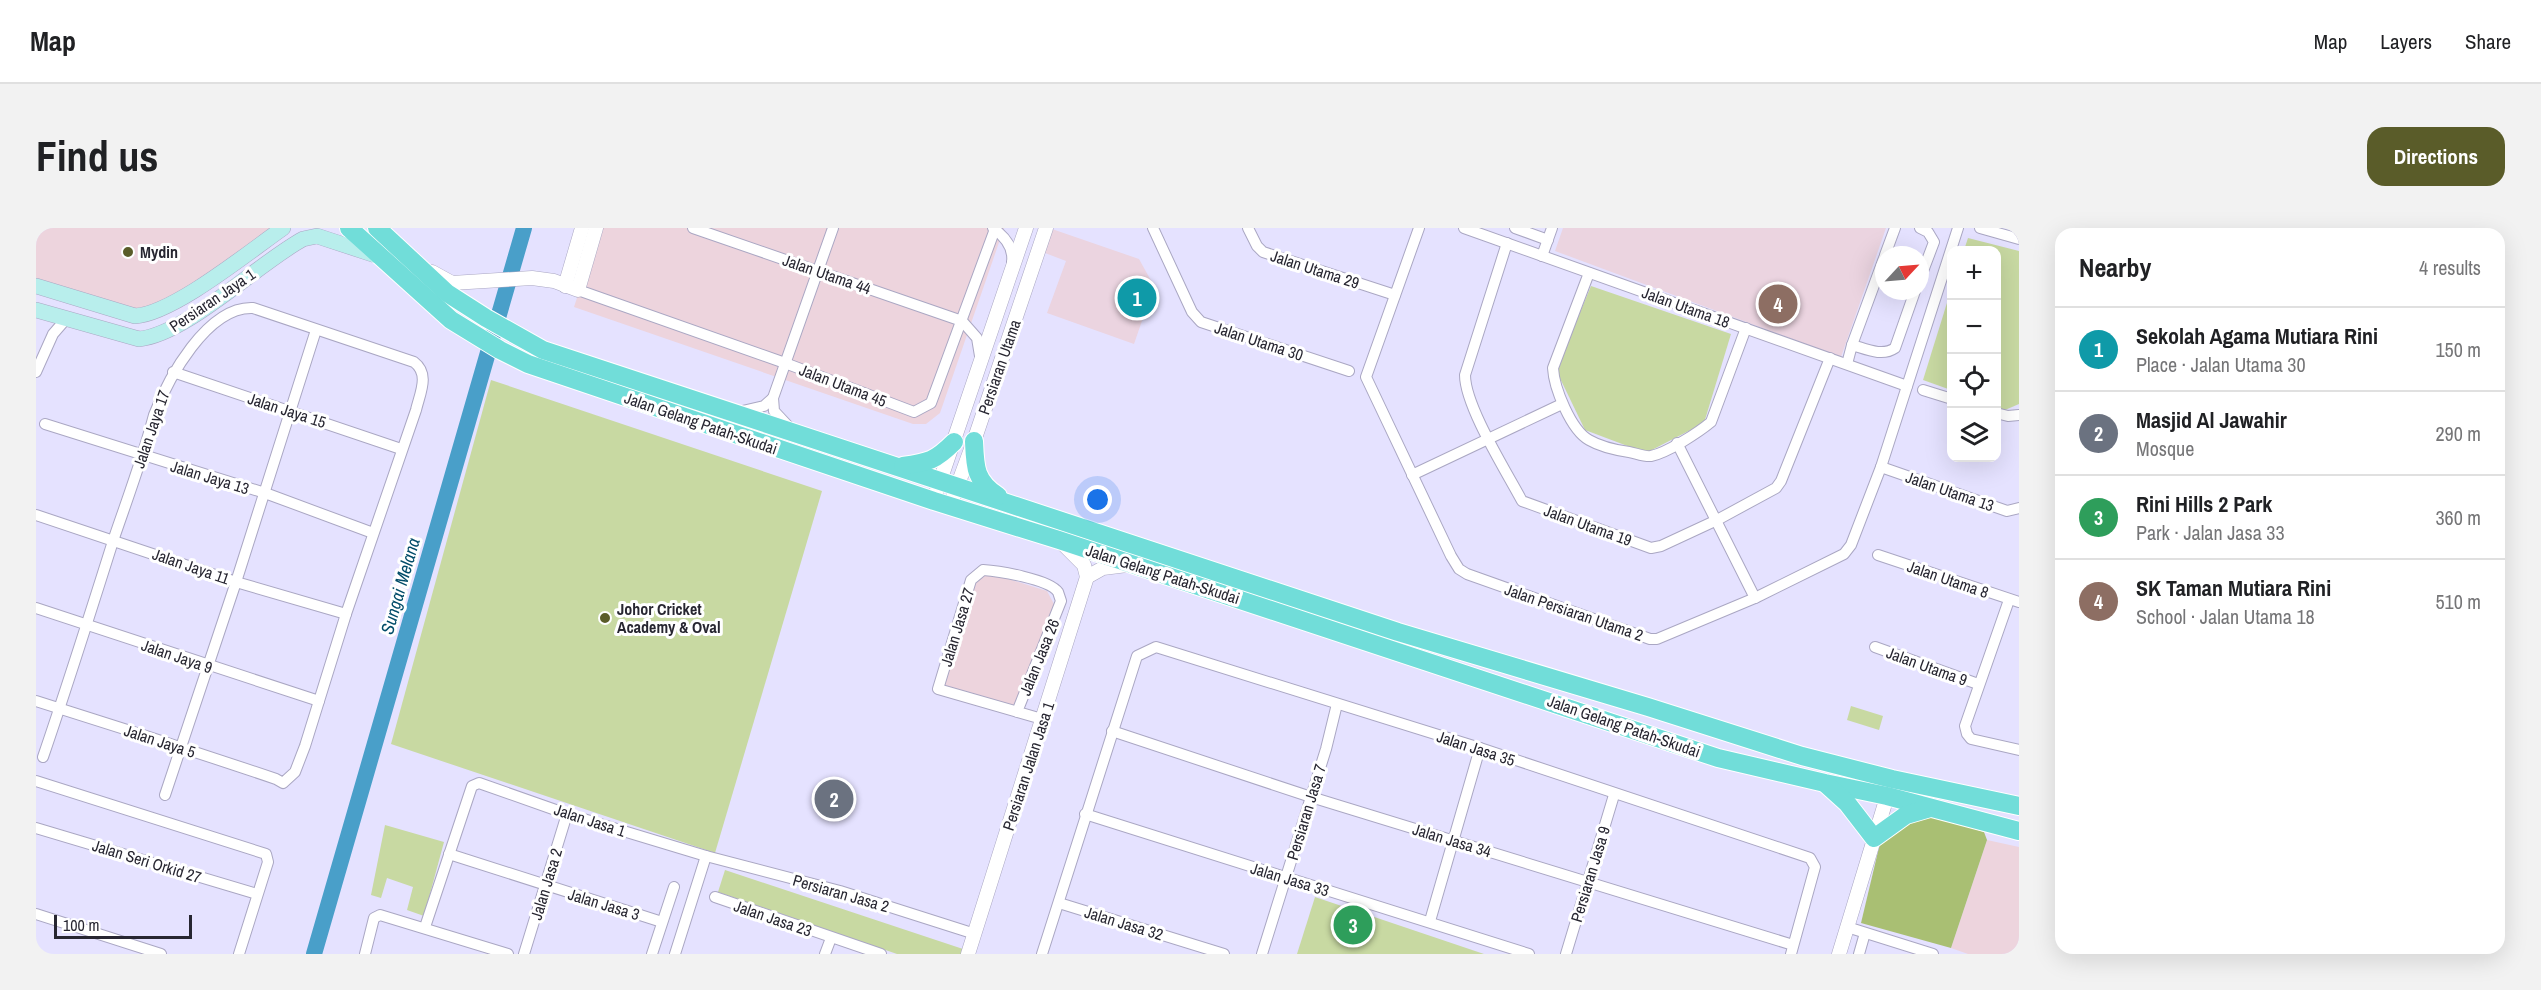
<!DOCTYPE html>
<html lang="en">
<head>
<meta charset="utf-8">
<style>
  body { margin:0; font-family:"Archivo Narrow",sans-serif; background:#f2f2f2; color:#202124 }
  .controls { position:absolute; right:18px; top:18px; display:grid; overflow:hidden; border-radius:12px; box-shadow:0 6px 24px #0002 }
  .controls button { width:54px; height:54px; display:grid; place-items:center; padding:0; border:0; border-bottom:2px solid #e0e0e0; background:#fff; color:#202124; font:30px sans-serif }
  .compass { position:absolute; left:1839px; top:18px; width:54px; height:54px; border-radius:50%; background:#fff; box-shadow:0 6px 24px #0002; rotate:64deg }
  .scale { position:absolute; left:18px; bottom:15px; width:138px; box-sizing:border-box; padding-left:6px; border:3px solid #272631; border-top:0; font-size:16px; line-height:21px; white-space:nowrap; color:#272631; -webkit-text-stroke:4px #fff; paint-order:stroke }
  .you { position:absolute; left:1062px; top:272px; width:21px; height:21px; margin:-15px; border:4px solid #fff; border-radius:50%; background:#1a73e8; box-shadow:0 0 0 9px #1a73e833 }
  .badge { display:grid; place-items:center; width:39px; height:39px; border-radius:50%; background:#5a5c29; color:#fff; font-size:20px; font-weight:700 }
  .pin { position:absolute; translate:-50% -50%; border:3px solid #fff; box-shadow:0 2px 6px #0006 }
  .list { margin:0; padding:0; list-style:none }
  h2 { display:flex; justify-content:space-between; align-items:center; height:78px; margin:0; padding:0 24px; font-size:26px }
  h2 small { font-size:20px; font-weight:400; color:#757577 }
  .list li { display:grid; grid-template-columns:39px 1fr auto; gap:18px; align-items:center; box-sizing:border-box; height:84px; padding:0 24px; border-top:2px solid #e0e0e0 }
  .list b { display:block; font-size:22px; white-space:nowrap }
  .list p { margin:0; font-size:20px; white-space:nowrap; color:#757577 }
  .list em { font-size:20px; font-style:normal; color:#757577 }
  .icon { flex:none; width:33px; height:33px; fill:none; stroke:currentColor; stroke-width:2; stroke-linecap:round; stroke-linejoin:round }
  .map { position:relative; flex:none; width:1983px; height:726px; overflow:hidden; border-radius:18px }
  header { display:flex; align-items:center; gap:36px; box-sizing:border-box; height:84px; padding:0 30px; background:#fff; border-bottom:2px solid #e0e0e0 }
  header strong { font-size:28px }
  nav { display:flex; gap:33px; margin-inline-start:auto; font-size:21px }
  .intro { display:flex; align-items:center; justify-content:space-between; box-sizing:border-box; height:144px; padding:0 36px }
  h1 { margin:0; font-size:42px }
  .button { padding:15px 27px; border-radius:18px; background:#5a5c29; color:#fff; font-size:21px; font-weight:700 }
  main { display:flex; gap:36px; padding:0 36px }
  aside { flex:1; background:#fff; border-radius:18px; box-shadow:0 6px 24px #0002 }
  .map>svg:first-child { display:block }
  .commercial { fill:#edd4dd }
  .education { fill:#ebd4e0 }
  .green { fill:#c8d9a2 }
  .forest { fill:#a9bf73 }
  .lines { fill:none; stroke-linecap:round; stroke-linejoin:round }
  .river { stroke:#499fc9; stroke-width:16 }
  .minor-casing { stroke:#aaa7c3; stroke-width:12 }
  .tertiary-casing { stroke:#aaa7c3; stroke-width:15 }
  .secondary-casing { stroke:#aaa7c3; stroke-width:16 }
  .primary-casing { stroke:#fff; stroke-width:20 }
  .minor { stroke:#fff; stroke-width:10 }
  .tertiary { stroke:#fff; stroke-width:14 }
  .secondary { stroke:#b8eeec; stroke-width:15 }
  .primary { stroke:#71ddd9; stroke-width:18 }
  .poi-dot { fill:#5a5c29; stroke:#fff; stroke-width:2 }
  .labels { text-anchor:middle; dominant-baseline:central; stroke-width:6; stroke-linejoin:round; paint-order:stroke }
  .poi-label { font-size:16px; font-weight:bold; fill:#272631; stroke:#fff; text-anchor:start }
  .street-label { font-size:16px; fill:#272631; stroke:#fff }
  .water-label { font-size:18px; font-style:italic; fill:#014b68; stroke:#fff }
</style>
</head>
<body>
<header>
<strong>Map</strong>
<nav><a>Map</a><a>Layers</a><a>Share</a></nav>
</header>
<div class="intro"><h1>Find us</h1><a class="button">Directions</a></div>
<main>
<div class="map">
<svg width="1983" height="726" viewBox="0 0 1983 726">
  <rect width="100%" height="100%" fill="#e5e2ff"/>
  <!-- commercial -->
  <g class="commercial">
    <polygon points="0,0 243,0 112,88 0,56"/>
    <polygon points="564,0 968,0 904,185 890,196 877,196 538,79"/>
    <polygon points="950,344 1011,363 1018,376 984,476 977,482 906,458 939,352"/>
    <polygon points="1951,612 1983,619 1983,726 1932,726 1915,720"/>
  </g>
  <!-- education -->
  <g class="education">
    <polygon points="1527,0 1850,0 1805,129 1519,23"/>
    <polygon points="1016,1 1103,31 1118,58 1098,116 1011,85 1030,33 1009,25"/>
  </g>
  <!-- green -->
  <g class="green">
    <polygon points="1932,10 1983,23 1983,176 1969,182 1961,179 1960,22 1928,22"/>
    <polygon points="1555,58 1695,106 1668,195 1610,225 1549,202 1520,142"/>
    <polygon points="1915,62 1915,162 1887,152"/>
    <polygon points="455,152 786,263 679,625 355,516"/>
    <polygon points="1815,478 1847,488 1843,502 1811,492"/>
    <polygon points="349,597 408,614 388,688 371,682 377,659 351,650 345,670 335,667"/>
    <polygon points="689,642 927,721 926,726 861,726 682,664"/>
    <polygon points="1279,669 1448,726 1261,726"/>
  </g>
  <!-- forest -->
  <polygon class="forest" points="1896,587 1948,604 1951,612 1915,720 1825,695 1845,611 1870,597"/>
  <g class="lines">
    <!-- river -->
    <polyline class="river" points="278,726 488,0"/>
    <defs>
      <g id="minor">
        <polyline points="657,0 926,93 941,110 944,128"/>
        <path d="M957,0C968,8 978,20 976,34"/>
        <polyline points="1117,0 1156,84 1165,94 1313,143"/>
        <polyline points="1212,0 1221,18 1227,24 1359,67"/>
        <polyline points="1383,0 1330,149 1415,328 1423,341 1431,346 1614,411 1621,411 1719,370 1808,326 1815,317 1845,239 1922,0"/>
        <polyline points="1428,0 1871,158"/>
        <polyline points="1479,0 1512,12"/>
        <polyline points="1944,0 1983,11"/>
        <path d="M1471,15L1429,147C1429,178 1470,243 1486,273L1615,320L1625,318L1681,292L1740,260L1745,253L1794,130"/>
        <polyline points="1849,27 1859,0"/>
        <polyline points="1506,28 1516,0"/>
        <path d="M1553,45L1517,140C1518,160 1535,202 1553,212C1565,219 1579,222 1593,224C1599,225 1609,229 1615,228C1631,225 1663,204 1675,194L1710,100"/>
        <polyline points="1884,51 1898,14 1892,4 1884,0"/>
        <polyline points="542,62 749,135 878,184 895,175 959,1"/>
        <polyline points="1816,117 1848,30"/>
        <path d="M1811,136L1816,117C1830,121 1846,129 1859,120L1879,63"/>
        <polyline points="0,144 17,106 30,91"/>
        <polyline points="137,144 365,221"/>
        <polyline points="1887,162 1916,171"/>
        <polyline points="702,184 728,178 737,170"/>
        <polyline points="1960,185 1972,188 1983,187"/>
        <polyline points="9,196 229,265 337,305"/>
        <polyline points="753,199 738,183 737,170 797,0"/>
        <polyline points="1641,215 1719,370"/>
        <polyline points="1845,239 1971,283 1983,280"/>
        <polyline points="1376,247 1526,176"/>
        <polyline points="0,287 200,354 310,386"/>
        <polyline points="1842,327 1983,374"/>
        <polyline points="1973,372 1929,498 1931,506 1935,511 1983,522"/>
        <polyline points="0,380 283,473"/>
        <polyline points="1839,419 1942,456"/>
        <path d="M0,473C80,498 160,524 240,551L247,555L259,544L269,518L310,386L380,182C384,165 394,146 378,134L217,80C171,78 132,151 118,187C107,229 92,269 78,310C55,383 32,456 7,529"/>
        <path d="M981,484L1025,373C1024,370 1023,367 1022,364C1013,351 962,343 947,342L935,352L902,461L1006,491"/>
        <polyline points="1076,503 1275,569 1757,717"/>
        <polyline points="0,553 230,626 232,634 203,726"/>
        <polyline points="129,567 200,354 280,102"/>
        <polyline points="1049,586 1493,726"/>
        <polyline points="0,600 221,666"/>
        <polyline points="413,626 626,694"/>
        <polyline points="679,669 845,726"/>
        <polyline points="1023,675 1188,726"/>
        <polyline points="0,686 125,726"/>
        <polyline points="1394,693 1444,520"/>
        <polyline points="389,699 436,558 443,555 531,586 670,628 804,663 939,706"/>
        <polyline points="1811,699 1897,726"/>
        <polyline points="329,726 338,690 344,687 472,726"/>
        <polyline points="488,726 531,586"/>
        <polyline points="616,726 638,659"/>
        <polyline points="639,726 670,628"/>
        <polyline points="789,726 795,710"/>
        <polyline points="1006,726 1101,428 1120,419 1444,520 1774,630 1779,639 1755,726"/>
        <polyline points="1226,726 1290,521 1301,476"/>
        <polyline points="1530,726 1578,567"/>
        <polyline points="1823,726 1829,705"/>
      </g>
      <g id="tertiary">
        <polyline points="396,44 416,55 496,50 518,53 542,62 560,0"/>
        <polyline points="529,58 546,0"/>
        <polyline points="901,262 990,0"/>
        <polyline points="914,278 938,213 1010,0"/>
        <polyline points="1027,316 1048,337 1051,349"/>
        <polyline points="1051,349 1067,340 1091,337"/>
        <polyline points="932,726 1051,349"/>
        <polyline points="1803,726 1854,559"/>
      </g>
      <g id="secondary">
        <path d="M0,58L99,88C137,86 214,23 247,0"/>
        <path d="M0,82L103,111C151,106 221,36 267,11L281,8L342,28"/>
      </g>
      <g id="primary">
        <polyline points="313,0 415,92 464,122 492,136 898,273 1023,312 1682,530 1789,555 1851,568 1983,603"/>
        <polyline points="341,0 411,65 450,90 507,122 1362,404 1612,479 1766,528 1856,551 1983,578"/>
        <path d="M938,213C939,239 939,253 962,268"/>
        <path d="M867,238C893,234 899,233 918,214"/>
        <polyline points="1790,556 1811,575 1838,610 1870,587 1894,580"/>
      </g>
    </defs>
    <!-- minor casing -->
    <use href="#minor" class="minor-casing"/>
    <!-- tertiary casing -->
    <use href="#tertiary" class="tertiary-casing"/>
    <!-- secondary casing -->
    <use href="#secondary" class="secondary-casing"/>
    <!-- primary casing -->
    <use href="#primary" class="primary-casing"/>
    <!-- minor -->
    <use href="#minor" class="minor"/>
    <!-- tertiary -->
    <use href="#tertiary" class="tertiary"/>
    <!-- secondary -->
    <use href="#secondary" class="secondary"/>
    <!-- primary -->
    <use href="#primary" class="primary"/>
  </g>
  <!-- markers -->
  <g class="poi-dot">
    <circle cx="92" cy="24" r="6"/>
    <circle cx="569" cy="390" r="6"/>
  </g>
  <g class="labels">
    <!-- poi labels -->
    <g class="poi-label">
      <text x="104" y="24">Mydin</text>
      <text x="581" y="381">Johor Cricket<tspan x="581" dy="18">Academy &amp; Oval</tspan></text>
    </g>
    <!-- street labels -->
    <g class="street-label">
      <text transform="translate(1279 41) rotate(18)">Jalan Utama 29</text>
      <text transform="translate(791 46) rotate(19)">Jalan Utama 44</text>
      <text transform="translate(176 72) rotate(-34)">Persiaran Jaya 1</text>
      <text transform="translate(1650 79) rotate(20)">Jalan Utama 18</text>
      <text transform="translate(1223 113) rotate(18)">Jalan Utama 30</text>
      <text transform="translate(963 139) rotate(-71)">Persiaran Utama</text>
      <text transform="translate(807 157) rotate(21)">Jalan Utama 45</text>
      <text transform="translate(251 182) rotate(18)">Jalan Jaya 15</text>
      <text transform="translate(665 195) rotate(19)">Jalan Gelang Patah-Skudai</text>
      <text transform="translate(115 201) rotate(-71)">Jalan Jaya 17</text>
      <text transform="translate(174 249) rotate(17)">Jalan Jaya 13</text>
      <text transform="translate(1914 263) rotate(19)">Jalan Utama 13</text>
      <text transform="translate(1552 297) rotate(20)">Jalan Utama 19</text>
      <text transform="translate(155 338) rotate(19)">Jalan Jaya 11</text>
      <text transform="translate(1127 346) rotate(18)">Jalan Gelang Patah-Skudai</text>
      <text transform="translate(1912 351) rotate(19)">Jalan Utama 8</text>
      <text transform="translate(1538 384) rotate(19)">Jalan Persiaran Utama 2</text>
      <text transform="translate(921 399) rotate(-73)">Jalan Jasa 27</text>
      <text transform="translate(141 428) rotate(19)">Jalan Jaya 9</text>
      <text transform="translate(1003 429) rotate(-68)">Jalan Jasa 26</text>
      <text transform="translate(1891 438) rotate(20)">Jalan Utama 9</text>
      <text transform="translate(1588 498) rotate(19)">Jalan Gelang Patah-Skudai</text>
      <text transform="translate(124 513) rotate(18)">Jalan Jaya 5</text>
      <text transform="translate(1440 520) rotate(18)">Jalan Jasa 35</text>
      <text transform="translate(992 538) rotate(-72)">Persiaran Jalan Jasa 1</text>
      <text transform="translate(1270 584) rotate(-73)">Persiaran Jasa 7</text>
      <text transform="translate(554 592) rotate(18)">Jalan Jasa 1</text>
      <text transform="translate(1416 612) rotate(17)">Jalan Jasa 34</text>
      <text transform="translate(111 633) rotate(17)">Jalan Seri Orkid 27</text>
      <text transform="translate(1554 646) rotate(-73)">Persiaran Jasa 9</text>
      <text transform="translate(1254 651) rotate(17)">Jalan Jasa 33</text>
      <text transform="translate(510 656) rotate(-73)">Jalan Jasa 2</text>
      <text transform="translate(805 665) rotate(16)">Persiaran Jasa 2</text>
      <text transform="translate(568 676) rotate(17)">Jalan Jasa 3</text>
      <text transform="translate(737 690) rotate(19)">Jalan Jasa 23</text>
      <text transform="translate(1088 695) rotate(17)">Jalan Jasa 32</text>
    </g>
    <!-- water labels -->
    <g class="water-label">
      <text transform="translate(364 358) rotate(-74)">Sungai Melana</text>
    </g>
  </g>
</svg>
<div class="controls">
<button>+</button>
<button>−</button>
<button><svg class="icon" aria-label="locate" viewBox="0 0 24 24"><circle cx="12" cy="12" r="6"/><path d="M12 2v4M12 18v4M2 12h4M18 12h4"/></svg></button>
<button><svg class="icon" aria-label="layers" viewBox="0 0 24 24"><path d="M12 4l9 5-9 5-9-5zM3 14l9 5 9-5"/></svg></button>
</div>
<svg class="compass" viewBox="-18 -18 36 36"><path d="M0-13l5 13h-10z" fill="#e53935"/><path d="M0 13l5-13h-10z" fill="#757577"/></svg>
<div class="scale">100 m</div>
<div class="you"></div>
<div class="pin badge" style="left:1101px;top:70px;background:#0f9aa8">1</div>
<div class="pin badge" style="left:798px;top:571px;background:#6b7280">2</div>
<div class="pin badge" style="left:1317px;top:697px;background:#2e9e5b">3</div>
<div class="pin badge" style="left:1742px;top:76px;background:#8d6e63">4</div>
</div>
<aside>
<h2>Nearby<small>4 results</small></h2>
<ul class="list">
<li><span class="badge" style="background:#0f9aa8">1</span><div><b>Sekolah Agama Mutiara Rini</b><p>Place · Jalan Utama 30</p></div><em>150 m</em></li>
<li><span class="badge" style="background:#6b7280">2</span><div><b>Masjid Al Jawahir</b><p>Mosque</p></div><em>290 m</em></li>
<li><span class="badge" style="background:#2e9e5b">3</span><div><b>Rini Hills 2 Park</b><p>Park · Jalan Jasa 33</p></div><em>360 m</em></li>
<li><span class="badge" style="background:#8d6e63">4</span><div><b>SK Taman Mutiara Rini</b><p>School · Jalan Utama 18</p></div><em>510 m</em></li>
</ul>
</aside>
</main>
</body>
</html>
